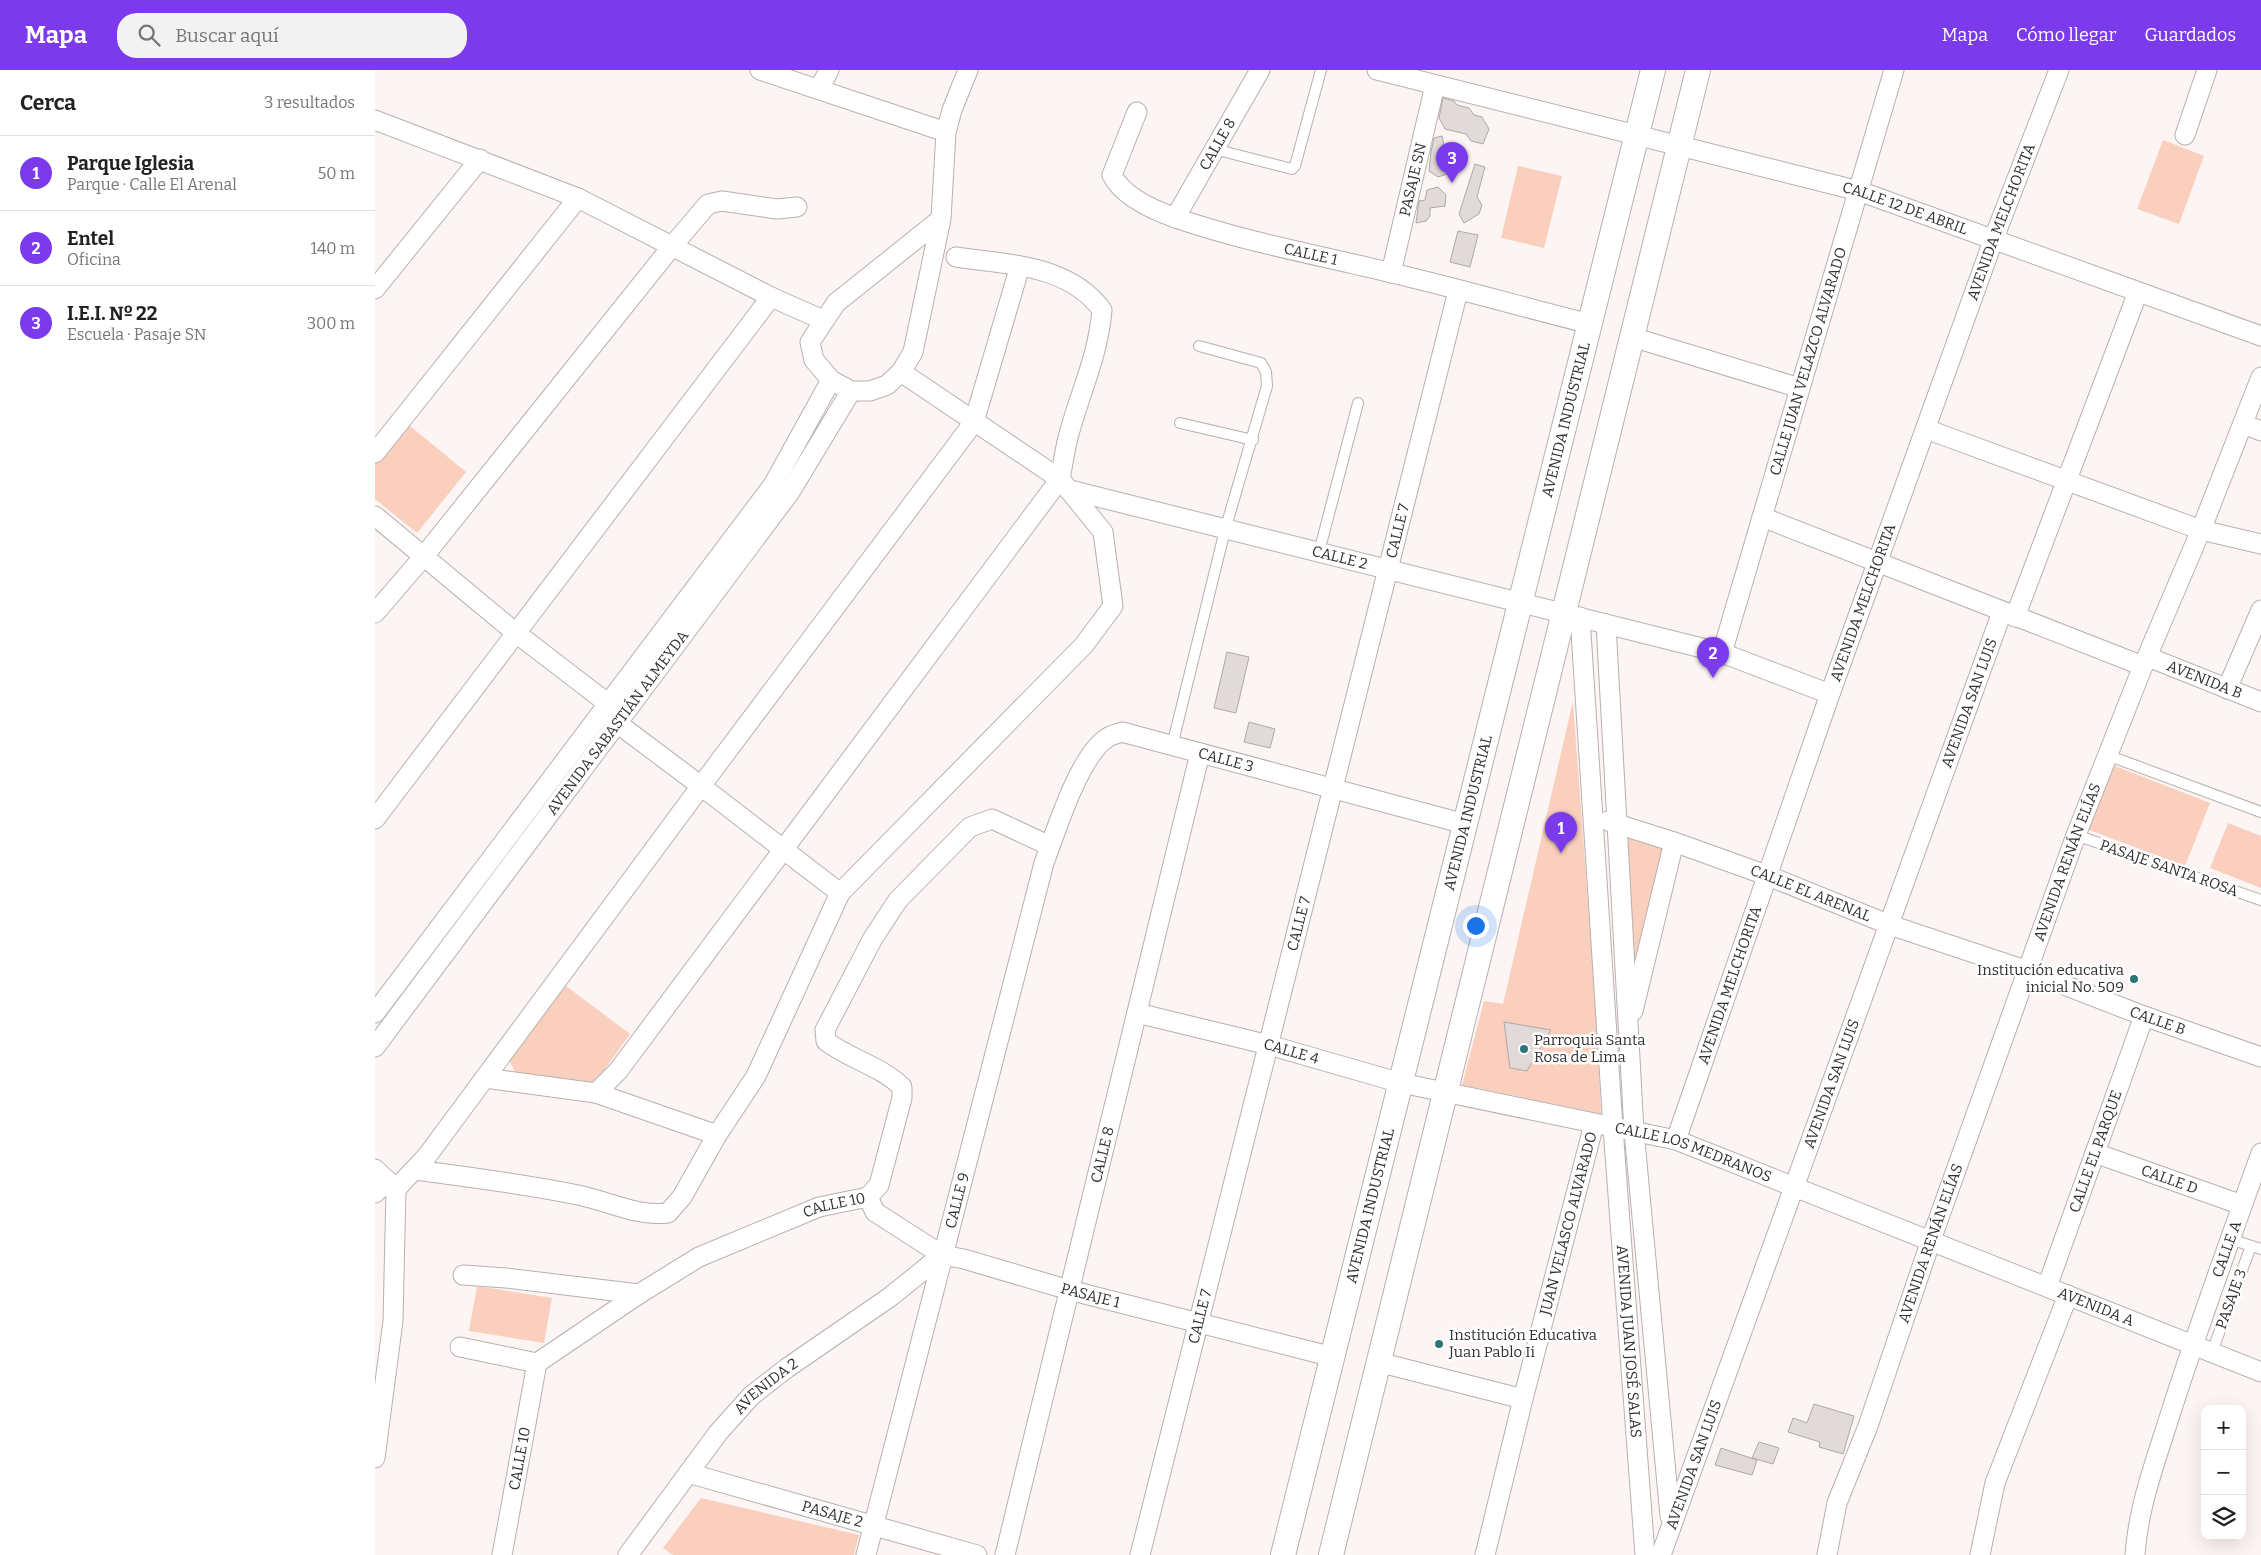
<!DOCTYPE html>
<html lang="es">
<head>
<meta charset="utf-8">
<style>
  body { margin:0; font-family:Bitter,serif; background:#f2f2f2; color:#222 }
  .controls { position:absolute; right:15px; bottom:15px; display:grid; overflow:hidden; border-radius:10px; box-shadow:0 5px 20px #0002 }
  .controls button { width:45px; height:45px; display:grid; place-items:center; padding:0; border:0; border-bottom:1px solid #e0e0e0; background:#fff; color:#222; font:25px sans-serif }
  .you { position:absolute; left:1100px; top:855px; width:18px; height:18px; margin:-12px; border:4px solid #fff; border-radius:50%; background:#1a73e8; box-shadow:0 0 0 8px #1a73e833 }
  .badge { display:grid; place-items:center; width:32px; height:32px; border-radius:50%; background:#7c3aed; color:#fff; font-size:16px; font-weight:700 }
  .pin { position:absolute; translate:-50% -41px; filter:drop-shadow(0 1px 2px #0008) }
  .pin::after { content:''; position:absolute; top:26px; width:18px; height:15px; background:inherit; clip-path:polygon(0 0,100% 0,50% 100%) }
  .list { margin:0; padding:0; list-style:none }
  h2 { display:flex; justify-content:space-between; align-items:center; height:65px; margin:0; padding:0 20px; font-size:21px }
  h2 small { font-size:16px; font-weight:400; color:#767676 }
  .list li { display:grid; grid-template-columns:32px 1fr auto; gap:15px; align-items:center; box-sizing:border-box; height:75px; padding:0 20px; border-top:1px solid #e0e0e0 }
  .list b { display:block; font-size:19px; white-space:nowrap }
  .list p { margin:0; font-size:16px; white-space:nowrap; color:#767676 }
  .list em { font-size:16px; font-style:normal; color:#767676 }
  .icon { flex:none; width:28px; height:28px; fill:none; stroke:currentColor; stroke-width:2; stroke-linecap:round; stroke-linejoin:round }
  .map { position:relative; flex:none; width:1886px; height:1485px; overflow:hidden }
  header { display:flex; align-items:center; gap:30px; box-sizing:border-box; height:70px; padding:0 25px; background:#7c3aed; color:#fff }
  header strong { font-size:24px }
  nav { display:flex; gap:28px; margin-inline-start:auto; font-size:18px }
  .search { width:350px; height:45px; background:#f2f2f2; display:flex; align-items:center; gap:12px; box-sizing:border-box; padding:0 18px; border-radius:20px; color:#767676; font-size:19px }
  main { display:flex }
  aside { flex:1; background:#fff }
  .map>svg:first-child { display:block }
  .green { fill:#facfbe; fill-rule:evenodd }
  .building { fill:#e1dad8; stroke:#afa9a6 }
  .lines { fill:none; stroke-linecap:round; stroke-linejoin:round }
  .service-casing { stroke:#b7b1ae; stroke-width:12 }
  .minor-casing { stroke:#b7b1ae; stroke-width:21 }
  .tertiary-casing { stroke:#b7b1ae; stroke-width:26 }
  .service { stroke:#fff; stroke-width:10 }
  .minor { stroke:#fff; stroke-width:19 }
  .tertiary { stroke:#fff; stroke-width:24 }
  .poi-dot { fill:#2b7578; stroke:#fff; stroke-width:2 }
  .labels { text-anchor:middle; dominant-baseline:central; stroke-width:5; stroke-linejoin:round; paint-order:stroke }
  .street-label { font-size:15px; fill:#333130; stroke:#fff }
  .poi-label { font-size:15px; fill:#333130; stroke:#fff; text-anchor:start }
</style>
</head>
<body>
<header>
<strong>Mapa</strong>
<div class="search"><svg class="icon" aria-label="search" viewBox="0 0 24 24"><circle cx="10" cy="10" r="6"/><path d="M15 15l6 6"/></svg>Buscar aquí</div>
<nav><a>Mapa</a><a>Cómo llegar</a><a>Guardados</a></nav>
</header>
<main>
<aside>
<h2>Cerca<small>3 resultados</small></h2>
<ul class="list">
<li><span class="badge">1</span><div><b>Parque Iglesia</b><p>Parque · Calle El Arenal</p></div><em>50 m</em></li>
<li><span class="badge">2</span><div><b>Entel</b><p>Oficina</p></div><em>140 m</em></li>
<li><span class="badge">3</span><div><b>I.E.I. Nº 22</b><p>Escuela · Pasaje SN</p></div><em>300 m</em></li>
</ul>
</aside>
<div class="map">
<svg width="1886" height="1485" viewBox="0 0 1886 1485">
  <rect width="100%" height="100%" fill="#fcf5f3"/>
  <!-- green -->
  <g class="green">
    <polygon points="1788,70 1829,86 1804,154 1762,139"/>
    <polygon points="1143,96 1187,106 1169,178 1126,168"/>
    <polygon points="29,351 91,402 42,463 0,429 0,388"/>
    <path d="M1198,631L1222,954L1226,1044L1087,1015L1109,931L1128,934ZM1175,960L1151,1001L1135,998Z"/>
    <polygon points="1735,694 1835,733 1810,796 1709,758"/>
    <polygon points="1853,753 1886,766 1886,818 1835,798"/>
    <polygon points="1247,761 1290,772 1255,929"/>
    <polygon points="191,916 255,964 216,1018 141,1004 134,990"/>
    <polygon points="102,1216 177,1228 169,1273 94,1261"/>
    <polygon points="326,1428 484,1465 479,1485 298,1485 288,1478"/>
  </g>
  <!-- building -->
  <g class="building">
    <polygon points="1068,28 1079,31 1082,35 1094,38 1099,45 1107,47 1114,59 1108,74 1096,71 1091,64 1070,59 1064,48"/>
    <polygon points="1067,66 1070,79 1064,85 1072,95 1072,104 1063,107 1054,101 1056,82 1059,68"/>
    <polygon points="1100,94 1110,97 1102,127 1107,135 1104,144 1089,153 1084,144"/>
    <polygon points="1063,117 1071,125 1070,136 1055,138 1055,146 1051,151 1041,153 1044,131 1050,130 1052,120"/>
    <polygon points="1083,161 1103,165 1095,197 1075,192"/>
    <polygon points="852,582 874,587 861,643 839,638"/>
    <polygon points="874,652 900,659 895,678 869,672"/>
    <polygon points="1129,952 1176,960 1152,1001 1135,998"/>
    <polygon points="1439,1334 1479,1346 1468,1384 1444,1377 1445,1372 1413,1362 1418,1348 1432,1353"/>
    <polygon points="1384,1372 1404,1378 1398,1394 1377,1388"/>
    <polygon points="1346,1378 1382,1390 1377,1405 1340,1395"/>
  </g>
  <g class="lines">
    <defs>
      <g id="service">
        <polyline points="839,79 917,99 920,96 946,0"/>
        <polyline points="805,353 878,370"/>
        <polyline points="944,482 983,333"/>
        <polyline points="797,676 850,460 892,316 891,302 886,293 824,276"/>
        <polyline points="1732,685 1886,742"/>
        <polyline points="1701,765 1886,830"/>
        <polyline points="1855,1169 1886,1179"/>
        <polyline points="1837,1282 1876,1176"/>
      </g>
      <g id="minor">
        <polyline points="385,0 571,62"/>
        <path id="s1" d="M1002,0L1484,121L1886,266"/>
        <polyline points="444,19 454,0"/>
        <path id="s2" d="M762,42L737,105C748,127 778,140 801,148C870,172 943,185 1013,202C1081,218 1148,237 1215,254"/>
        <polyline points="0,50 203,128 396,227 448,250"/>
        <polyline points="1810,65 1832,0"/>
        <path id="s3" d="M800,148L885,0"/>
        <polyline points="566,149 461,233 435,272 439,290 456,310 476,321 495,321 512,315 526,302 538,282 566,149 571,62 577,40 593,0"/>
        <path id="s4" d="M1016,203L1060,15"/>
        <polyline points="0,219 105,89"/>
        <polyline points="1257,267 1425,318"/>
        <polyline points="1868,354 1886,361"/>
        <polyline points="1551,359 1826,460 1886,474"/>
        <polyline points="0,383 203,128"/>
        <path id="s5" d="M695,420L1347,583L1455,624"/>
        <polyline points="0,446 141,563 244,642"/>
        <polyline points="1387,447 1768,596"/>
        <polyline points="0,543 49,486 298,175 333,134 347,131 402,139 422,137"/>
        <path id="s6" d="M1205,547L1238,1058L1270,1485"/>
        <polyline points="1640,547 1763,222"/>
        <polyline points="1231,554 1259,1061 1295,1446"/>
        <path id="s7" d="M1347,583L1519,0"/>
        <path id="s8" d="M1773,587L1886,632"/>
        <polyline points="1852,619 1886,540"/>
        <polyline points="0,749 396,227"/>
        <path id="s9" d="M1233,751L1299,772L1391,805L1515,855L1653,901L1769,946L1886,987"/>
        <polyline points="465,823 326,716 599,352 645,196"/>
        <polyline points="1258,941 1299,772"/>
        <polyline points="0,943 398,415 456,310"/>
        <path id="s10" d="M762,943L894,975L1026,1013L1301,1070L1886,1302"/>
        <path id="s11" d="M0,977L415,422L476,321"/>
        <path d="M110,1008L221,1023L243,1001L685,409C688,394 690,378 694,364C706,320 723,286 727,240C693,194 633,195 581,187"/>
        <polyline points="221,1023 342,1065"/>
        <path id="s12" d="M1301,1070L1455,624L1619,168L1684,0"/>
        <path id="s13" d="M1720,1083L1867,1135"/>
        <polyline points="0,1099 21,1119 18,1251 0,1388"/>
        <path d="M40,1100C95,1107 149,1114 203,1125C233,1131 263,1147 293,1143L307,1127L342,1065L381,1006L465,823L709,575L738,536L728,462L685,409L526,302"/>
        <polyline points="21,1119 52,1086 326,716 242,653"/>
        <polyline points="0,1123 13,1111"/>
        <path id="s14" d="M493,1127L500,1142L567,1185L589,1189L694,1220L958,1287"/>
        <polyline points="88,1205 131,1208 264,1224"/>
        <path id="s15" d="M1672,1217L1769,946"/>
        <polyline points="85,1277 162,1293"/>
        <polyline points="1003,1292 1148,1329"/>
        <path id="s16" d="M313,1403L602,1485"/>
        <path id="s17" d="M127,1485L162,1293L264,1224L324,1187L444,1137L493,1127L504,1115L527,1028V1017C506,996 474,989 451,971L450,960L498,868L523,830L595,757L617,749L675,776"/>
        <path id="s18" d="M253,1485L343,1363L376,1326L412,1298L515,1227L567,1185"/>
        <path id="s19" d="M491,1485L669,793C681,761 704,686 732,668C736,665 742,664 747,662L1090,754"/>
        <path id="s20" d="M630,1485L825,683"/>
        <path id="s21" d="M765,1485L1083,221"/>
        <path id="s22" d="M1110,1485L1148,1329L1219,1054"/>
        <path id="s23" d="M1286,1485L1627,542"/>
        <path id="s24" d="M1452,1485L1462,1433L1493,1356L1556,1170L1701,765L1768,596L1826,460L1886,307"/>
        <polyline points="1605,1485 1620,1413 1693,1225"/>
        <path id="s25" d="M1760,1485C1763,1437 1781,1390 1795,1345C1823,1257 1855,1170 1886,1083"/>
      </g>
      <g id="tertiary">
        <path id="s26" d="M908,1485L1278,0"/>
        <polyline points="956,1485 1323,0"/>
      </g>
    </defs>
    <!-- service casing -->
    <use href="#service" class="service-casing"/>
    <!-- minor casing -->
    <use href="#minor" class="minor-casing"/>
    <!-- tertiary casing -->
    <use href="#tertiary" class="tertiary-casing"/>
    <!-- service -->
    <use href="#service" class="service"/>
    <!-- minor -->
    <use href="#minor" class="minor"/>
    <!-- tertiary -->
    <use href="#tertiary" class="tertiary"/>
  </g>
  <!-- markers -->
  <g class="poi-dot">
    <circle cx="1759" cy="909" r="5"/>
    <circle cx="1149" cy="979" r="5"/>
    <circle cx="1064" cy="1274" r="5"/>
  </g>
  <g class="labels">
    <!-- street labels -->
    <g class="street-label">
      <text stroke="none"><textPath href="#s3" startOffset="85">CALLE 8</textPath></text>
      <text stroke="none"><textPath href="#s4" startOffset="96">PASAJE SN</textPath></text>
      <text stroke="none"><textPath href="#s1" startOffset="546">CALLE 12 DE ABRIL</textPath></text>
      <text stroke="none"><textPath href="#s12" startOffset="974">AVENIDA MELCHORITA</textPath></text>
      <text stroke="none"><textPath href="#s2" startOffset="286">CALLE 1</textPath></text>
      <text stroke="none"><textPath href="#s7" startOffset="304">CALLE JUAN VELAZCO ALVARADO</textPath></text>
      <text stroke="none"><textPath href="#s26" startOffset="1170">AVENIDA INDUSTRIAL</textPath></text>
      <text stroke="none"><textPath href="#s21" startOffset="1056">CALLE 7</textPath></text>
      <text stroke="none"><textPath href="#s5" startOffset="278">CALLE 2</textPath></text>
      <text stroke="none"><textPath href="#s12" startOffset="569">AVENIDA MELCHORITA</textPath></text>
      <text stroke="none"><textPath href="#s8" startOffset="61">AVENIDA B</textPath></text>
      <text stroke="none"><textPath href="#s23" startOffset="906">AVENIDA SAN LUIS</textPath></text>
      <text stroke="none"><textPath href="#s11" startOffset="405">AVENIDA SABASTIÁN ALMEYDA</textPath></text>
      <text stroke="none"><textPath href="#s19" startOffset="980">CALLE 3</textPath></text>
      <text stroke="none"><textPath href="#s26" startOffset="765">AVENIDA INDUSTRIAL</textPath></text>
      <text stroke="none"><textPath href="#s24" startOffset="734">AVENIDA RENÁN ELÍAS</textPath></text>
      <text transform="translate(1794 798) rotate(19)">PASAJE SANTA ROSA</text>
      <text stroke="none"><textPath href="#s9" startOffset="215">CALLE EL ARENAL</textPath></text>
      <text stroke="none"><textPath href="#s21" startOffset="651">CALLE 7</textPath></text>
      <text stroke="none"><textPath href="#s12" startOffset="164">AVENIDA MELCHORITA</textPath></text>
      <text stroke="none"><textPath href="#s9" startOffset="585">CALLE B</textPath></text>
      <text stroke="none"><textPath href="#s10" startOffset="159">CALLE 4</textPath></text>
      <text stroke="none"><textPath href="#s23" startOffset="501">AVENIDA SAN LUIS</textPath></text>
      <text stroke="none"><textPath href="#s15" startOffset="144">CALLE EL PARQUE</textPath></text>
      <text stroke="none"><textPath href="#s10" startOffset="574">CALLE LOS MEDRANOS</textPath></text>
      <text stroke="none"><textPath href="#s20" startOffset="412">CALLE 8</textPath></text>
      <text stroke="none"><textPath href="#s13" startOffset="79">CALLE D</textPath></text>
      <text stroke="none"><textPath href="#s19" startOffset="366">CALLE 9</textPath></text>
      <text stroke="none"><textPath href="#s17" startOffset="534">CALLE 10</textPath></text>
      <text stroke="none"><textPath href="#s26" startOffset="360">AVENIDA INDUSTRIAL</textPath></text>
      <text stroke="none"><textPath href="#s22" startOffset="342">JUAN VELASCO ALVARADO</textPath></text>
      <text stroke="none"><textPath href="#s24" startOffset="329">AVENIDA RENÁN ELÍAS</textPath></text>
      <text stroke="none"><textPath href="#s25" startOffset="320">CALLE A</textPath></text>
      <text stroke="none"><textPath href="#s14" startOffset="250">PASAJE 1</textPath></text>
      <text transform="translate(1856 1229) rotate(-70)">PASAJE 3</text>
      <text stroke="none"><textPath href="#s10" startOffset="1006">AVENIDA A</textPath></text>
      <text stroke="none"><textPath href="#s21" startOffset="246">CALLE 7</textPath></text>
      <text stroke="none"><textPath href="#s6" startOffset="726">AVENIDA JUAN JOSÉ SALAS</textPath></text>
      <text stroke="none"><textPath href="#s18" startOffset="219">AVENIDA 2</textPath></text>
      <text stroke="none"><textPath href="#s17" startOffset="98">CALLE 10</textPath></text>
      <text stroke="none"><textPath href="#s23" startOffset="96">AVENIDA SAN LUIS</textPath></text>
      <text stroke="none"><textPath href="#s16" startOffset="150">PASAJE 2</textPath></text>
    </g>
    <!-- poi labels -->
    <g class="poi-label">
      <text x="1749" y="900" text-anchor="end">Institución educativa<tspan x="1749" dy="17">inicial No. 509</tspan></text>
      <text x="1159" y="970">Parroquia Santa<tspan x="1159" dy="17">Rosa de Lima</tspan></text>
      <text x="1074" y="1265">Institución Educativa<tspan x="1074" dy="17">Juan Pablo Ii</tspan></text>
    </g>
  </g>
</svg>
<div class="controls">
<button>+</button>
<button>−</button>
<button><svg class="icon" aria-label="layers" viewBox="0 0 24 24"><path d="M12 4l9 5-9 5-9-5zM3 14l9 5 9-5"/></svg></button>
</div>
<div class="you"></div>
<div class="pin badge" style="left:1186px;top:783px">1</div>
<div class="pin badge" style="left:1338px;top:608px">2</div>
<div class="pin badge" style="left:1077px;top:113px">3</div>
</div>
</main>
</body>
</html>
